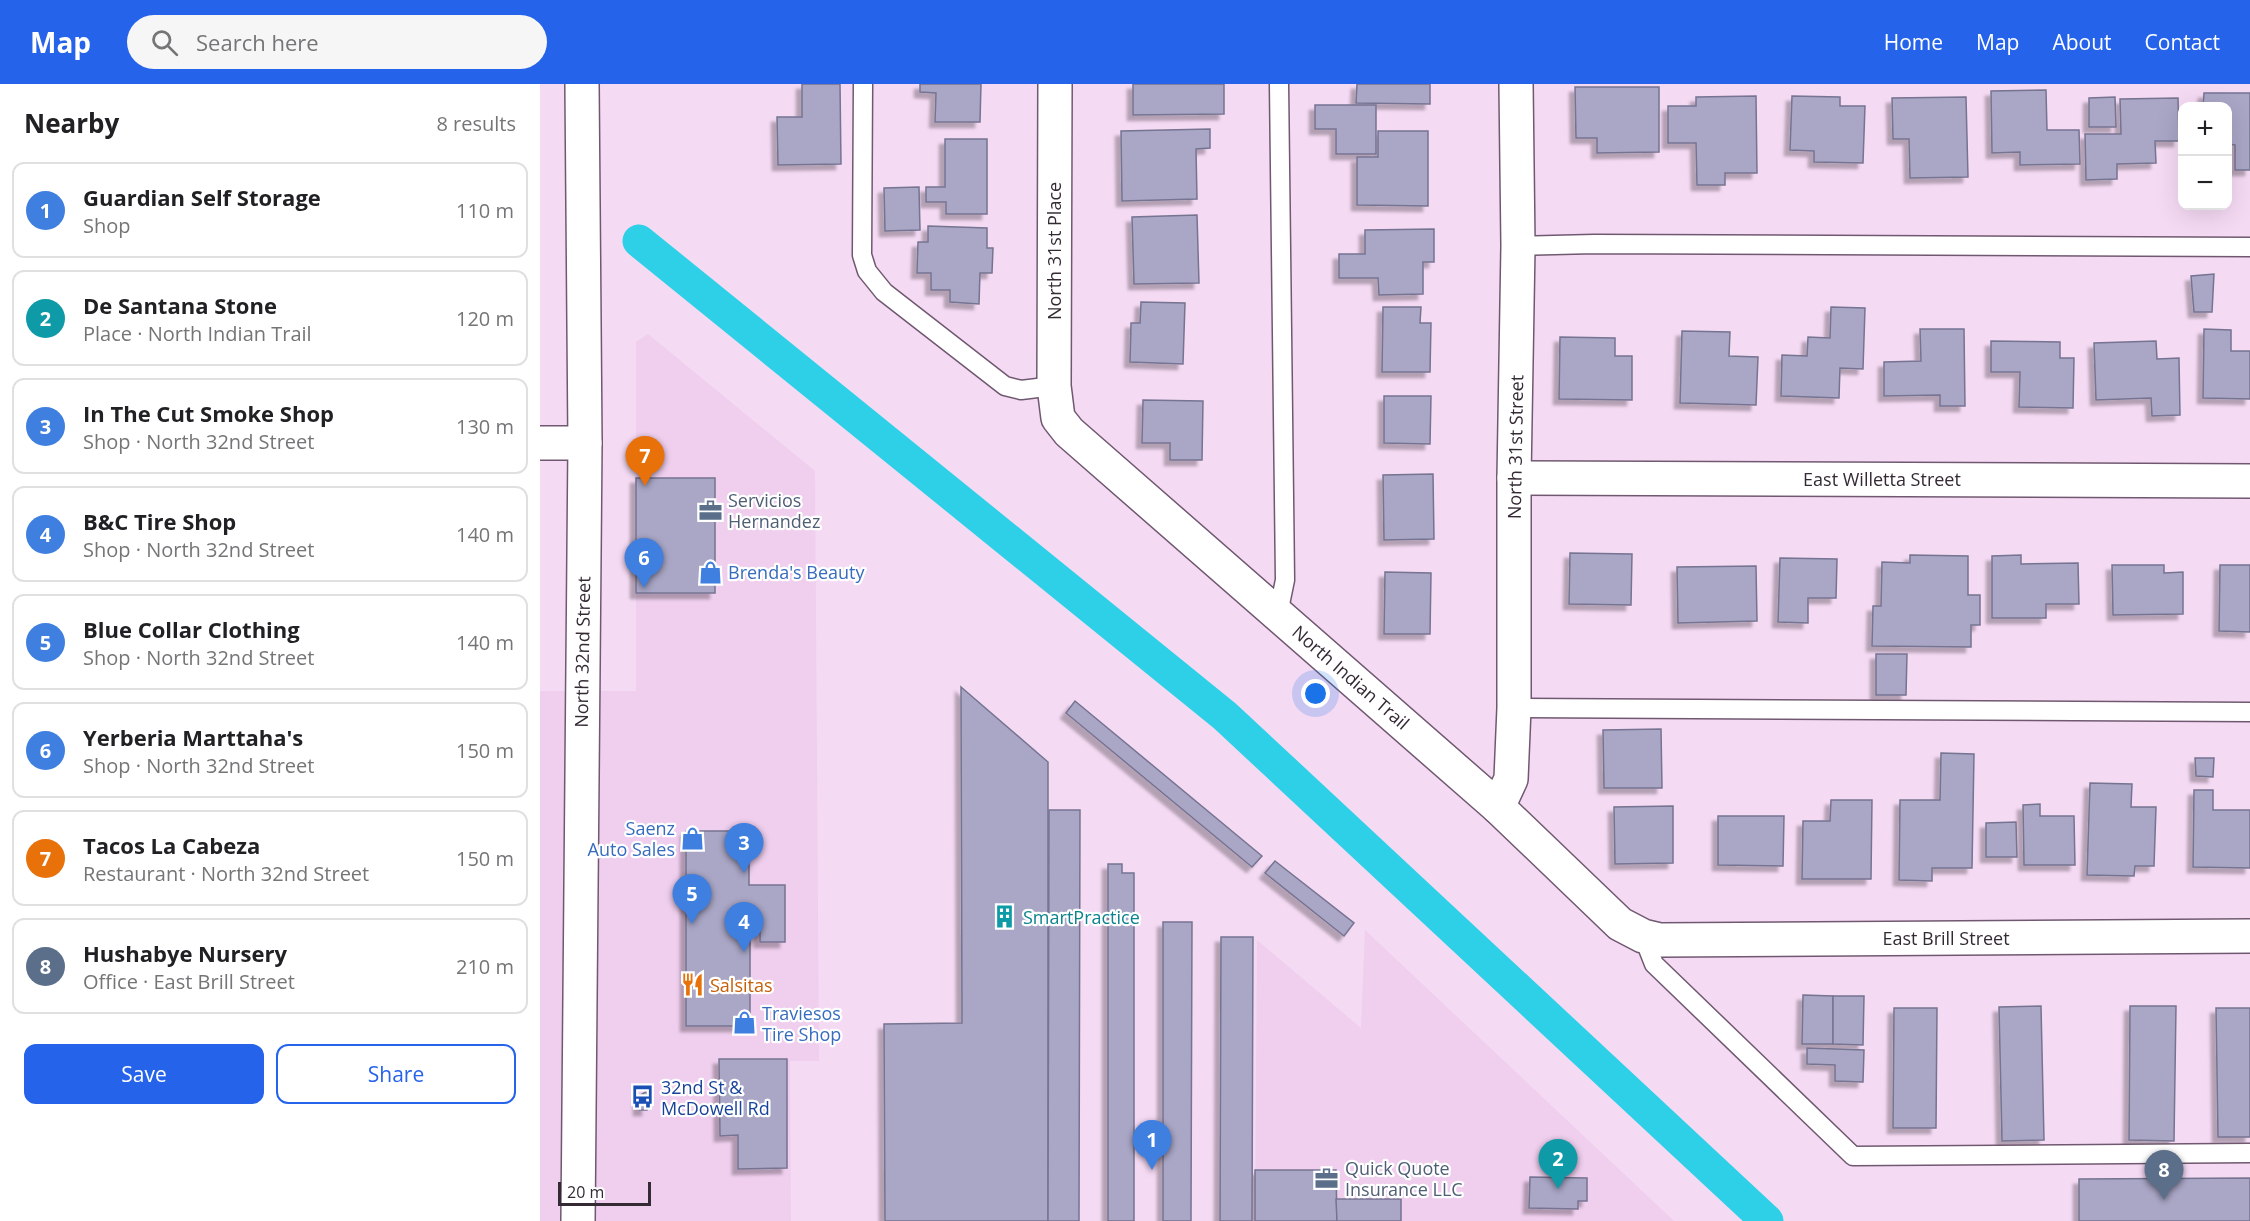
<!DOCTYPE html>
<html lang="en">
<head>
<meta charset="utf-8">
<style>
  body { margin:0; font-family:"Open Sans",sans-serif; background:#f6f6f6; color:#202124 }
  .controls { position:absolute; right:18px; top:18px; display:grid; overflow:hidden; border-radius:12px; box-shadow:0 6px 24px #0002 }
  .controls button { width:54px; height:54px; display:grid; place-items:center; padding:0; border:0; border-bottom:2px solid #e0e0e0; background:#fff; color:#202124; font:30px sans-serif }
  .scale { position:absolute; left:18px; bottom:15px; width:93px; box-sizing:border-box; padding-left:6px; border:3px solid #342a34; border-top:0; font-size:16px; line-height:21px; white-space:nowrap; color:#342a34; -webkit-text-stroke:4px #fff; paint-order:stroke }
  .you { position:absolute; left:776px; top:610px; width:21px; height:21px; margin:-15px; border:4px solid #fff; border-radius:50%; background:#1a73e8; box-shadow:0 0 0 9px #1a73e833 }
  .badge { display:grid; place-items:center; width:39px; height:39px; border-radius:50%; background:#2563eb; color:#fff; font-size:20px; font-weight:700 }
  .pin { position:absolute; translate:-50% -50px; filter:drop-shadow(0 2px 3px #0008) }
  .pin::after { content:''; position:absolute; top:32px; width:21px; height:18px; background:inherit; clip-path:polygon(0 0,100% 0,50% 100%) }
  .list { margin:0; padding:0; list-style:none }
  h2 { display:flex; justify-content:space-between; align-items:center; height:78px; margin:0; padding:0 24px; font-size:26px }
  h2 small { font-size:20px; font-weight:400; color:#757577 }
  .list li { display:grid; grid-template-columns:39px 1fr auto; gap:18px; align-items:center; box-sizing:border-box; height:96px; margin:0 12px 12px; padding:0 12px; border:2px solid #e0e0e0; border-radius:12px }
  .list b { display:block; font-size:22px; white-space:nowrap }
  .list p { margin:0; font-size:20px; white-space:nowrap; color:#757577 }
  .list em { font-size:20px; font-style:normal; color:#757577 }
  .actions { display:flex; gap:12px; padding:18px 24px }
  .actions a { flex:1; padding:14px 0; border:2px solid #2563eb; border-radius:12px; text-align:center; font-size:21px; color:#2563eb }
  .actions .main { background:#2563eb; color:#fff }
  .icon { flex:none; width:33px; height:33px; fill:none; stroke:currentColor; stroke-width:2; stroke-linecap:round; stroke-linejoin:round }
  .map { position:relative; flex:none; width:1710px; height:1137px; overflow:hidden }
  header { display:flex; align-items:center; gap:36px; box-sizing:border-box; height:84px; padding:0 30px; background:#2563eb; color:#fff }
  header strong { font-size:28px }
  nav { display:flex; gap:33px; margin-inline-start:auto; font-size:21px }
  .search { width:420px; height:54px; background:#f6f6f6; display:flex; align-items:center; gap:15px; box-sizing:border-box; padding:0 21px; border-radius:33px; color:#757577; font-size:22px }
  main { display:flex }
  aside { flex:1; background:#fff }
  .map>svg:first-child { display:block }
  .built { fill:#efceee }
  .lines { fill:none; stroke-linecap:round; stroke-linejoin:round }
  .canal { stroke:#2ed0e7; stroke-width:33 }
  .building { fill:#a9a6c6; stroke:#767491; stroke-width:1.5; filter:url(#shadow) }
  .service-casing { stroke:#705970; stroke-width:21 }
  .minor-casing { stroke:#705970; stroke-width:36 }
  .secondary-casing { stroke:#705970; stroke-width:36 }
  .service { stroke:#fff; stroke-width:18 }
  .minor { stroke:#fff; stroke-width:33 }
  .secondary { stroke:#fff; stroke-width:33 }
  .labels { text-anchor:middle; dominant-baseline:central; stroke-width:4.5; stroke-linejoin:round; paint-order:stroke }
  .street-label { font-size:18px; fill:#342a34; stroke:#fff }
  .service-label { font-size:18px; fill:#4e5e75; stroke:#fff; text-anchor:start }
  .shop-label { font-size:18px; fill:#366cbe; stroke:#fff; text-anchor:start }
  .culture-label { font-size:18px; fill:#0d838f; stroke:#fff; text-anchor:start }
  .food-label { font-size:18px; fill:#c56008; stroke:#fff; text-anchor:start }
  .transit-label { font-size:18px; fill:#164399; stroke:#fff; text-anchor:start }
</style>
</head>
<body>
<header>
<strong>Map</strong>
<div class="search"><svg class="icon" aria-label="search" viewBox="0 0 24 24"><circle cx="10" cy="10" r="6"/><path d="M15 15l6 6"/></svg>Search here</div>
<nav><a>Home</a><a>Map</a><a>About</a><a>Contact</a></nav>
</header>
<main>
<aside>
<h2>Nearby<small>8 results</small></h2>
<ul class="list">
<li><span class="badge" style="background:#3f7fe0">1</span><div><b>Guardian Self Storage</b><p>Shop</p></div><em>110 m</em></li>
<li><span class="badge" style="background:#0f9aa8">2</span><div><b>De Santana Stone</b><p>Place · North Indian Trail</p></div><em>120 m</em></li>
<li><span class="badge" style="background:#3f7fe0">3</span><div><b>In The Cut Smoke Shop</b><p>Shop · North 32nd Street</p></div><em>130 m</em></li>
<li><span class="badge" style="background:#3f7fe0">4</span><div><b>B&amp;C Tire Shop</b><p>Shop · North 32nd Street</p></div><em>140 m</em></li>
<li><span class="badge" style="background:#3f7fe0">5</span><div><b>Blue Collar Clothing</b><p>Shop · North 32nd Street</p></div><em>140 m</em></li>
<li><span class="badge" style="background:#3f7fe0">6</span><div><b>Yerberia Marttaha's</b><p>Shop · North 32nd Street</p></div><em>150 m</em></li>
<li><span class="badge" style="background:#e8710a">7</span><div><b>Tacos La Cabeza</b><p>Restaurant · North 32nd Street</p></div><em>150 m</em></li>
<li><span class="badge" style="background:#5c6f8a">8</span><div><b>Hushabye Nursery</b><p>Office · East Brill Street</p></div><em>210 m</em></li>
</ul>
<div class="actions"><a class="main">Save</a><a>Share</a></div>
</aside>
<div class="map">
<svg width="1710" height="1137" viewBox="0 0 1710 1137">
  <defs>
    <filter id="shadow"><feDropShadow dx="-5.5" dy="5.5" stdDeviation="1.5" flood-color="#0004"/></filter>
  </defs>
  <rect width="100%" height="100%" fill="#f5daf4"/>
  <!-- built -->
  <g class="built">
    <polygon points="108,250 275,387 279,977 250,977 251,1137 0,1137 0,607 96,607 96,258"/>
    <polygon points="825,846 1134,1137 715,1137 717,856 821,944"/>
  </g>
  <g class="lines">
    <!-- canal -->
    <polyline class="canal" points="99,157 685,632 1227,1137"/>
  </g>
  <!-- building -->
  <g class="building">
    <polygon points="262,0 300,0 301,80 238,81 237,33 262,33"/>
    <polygon points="380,0 441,0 440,38 395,38 396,9 380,8"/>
    <polygon points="593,0 684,0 684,30 593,31"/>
    <polygon points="817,0 890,0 890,20 816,19"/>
    <polygon points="1035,3 1119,3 1119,68 1057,69 1057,54 1036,54"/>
    <polygon points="1506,6 1507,46 1539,46 1540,80 1480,81 1480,68 1452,69 1451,7"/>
    <polygon points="1664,9 1710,9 1710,86 1695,86 1695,61 1688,60 1688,22 1663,22"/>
    <polygon points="1216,12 1217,89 1185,89 1185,101 1157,101 1156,59 1128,59 1128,22 1156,22 1156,13"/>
    <polygon points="1252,12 1300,13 1300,22 1325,22 1323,79 1274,78 1274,67 1250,66"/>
    <polygon points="1426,13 1428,93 1370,94 1369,55 1353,55 1352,14"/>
    <polygon points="1575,13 1576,43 1549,43 1549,14"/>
    <polygon points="1638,14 1639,57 1615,57 1616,79 1577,80 1577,95 1546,96 1545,50 1581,50 1580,15"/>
    <polygon points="775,21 836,21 836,70 796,70 796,45 775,45"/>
    <polygon points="670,45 670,64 656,65 657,115 582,117 581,47"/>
    <polygon points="838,47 888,47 888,122 817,121 817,73 838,73"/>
    <polygon points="405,55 447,55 447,130 406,130 406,118 386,118 386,103 405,103"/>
    <polygon points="379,103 380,146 345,147 344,104"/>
    <polygon points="657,131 659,199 594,200 592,133"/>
    <polygon points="388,142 447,144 447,164 453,164 452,189 440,189 439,220 410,218 410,206 391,206 391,189 377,189 378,158 388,158"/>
    <polygon points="894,145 894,178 883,178 883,210 839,211 838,194 799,194 799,170 825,170 825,146"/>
    <polygon points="1674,190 1672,228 1654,228 1651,192"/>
    <polygon points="601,218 645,219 643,280 590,278 591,239 600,239"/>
    <polygon points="843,223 881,223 880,239 891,239 890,288 842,288"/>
    <polygon points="1291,223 1325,224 1323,285 1300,284 1299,314 1241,312 1242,271 1267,272 1268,253 1290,254"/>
    <polygon points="1380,245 1424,245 1425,322 1400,322 1400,311 1344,312 1344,278 1381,277"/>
    <polygon points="1664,245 1691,246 1691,267 1710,267 1710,315 1663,314"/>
    <polygon points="1142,247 1190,248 1189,272 1218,273 1216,321 1140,319"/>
    <polygon points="1020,253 1075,254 1075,272 1092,272 1092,316 1019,315"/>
    <polygon points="1451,257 1520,258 1520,274 1534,274 1533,324 1479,323 1480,288 1451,288"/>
    <polygon points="1616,257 1617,275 1639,274 1640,331 1612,332 1611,314 1556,316 1554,259"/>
    <polygon points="844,312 891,312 890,360 844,359"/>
    <polygon points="603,316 663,317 662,376 630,376 630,359 602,359"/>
    <polygon points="893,390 894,455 844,456 843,391"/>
    <rect x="96" y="394" width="79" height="115"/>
    <polygon points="1030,469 1092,470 1091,521 1029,520"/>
    <polygon points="1370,471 1428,472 1428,511 1440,511 1440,541 1431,541 1431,563 1332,562 1333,522 1341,522 1342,478 1370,479"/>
    <polygon points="1481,471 1481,480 1538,479 1539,520 1506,520 1506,534 1452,534 1452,472"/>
    <polygon points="1240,474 1297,475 1296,514 1268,514 1268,539 1238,538"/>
    <polygon points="1572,481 1624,481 1624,489 1643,488 1643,530 1573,531"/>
    <polygon points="1680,481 1710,481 1710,548 1679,547"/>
    <polygon points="1216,482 1217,537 1138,539 1137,483"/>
    <polygon points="845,488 891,489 890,550 844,550"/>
    <polygon points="1336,570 1367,570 1366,611 1336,611"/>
    <polygon points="421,603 508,678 508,1137 345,1137 344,940 422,939"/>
    <polygon points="535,617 722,772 712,783 526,629"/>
    <polygon points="1121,645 1122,704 1064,704 1063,646"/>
    <polygon points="1401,669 1434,670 1432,784 1392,784 1392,797 1359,796 1360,716 1400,716"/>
    <polygon points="1655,674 1674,674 1673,693 1656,692"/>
    <polygon points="1550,699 1592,700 1591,723 1616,723 1614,782 1595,782 1594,792 1547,791"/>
    <polygon points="1654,706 1673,706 1673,726 1710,726 1710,784 1653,783"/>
    <polygon points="1291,716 1332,716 1331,795 1262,795 1263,737 1290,737"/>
    <polygon points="1500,720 1500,732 1534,732 1535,781 1484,781 1483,721"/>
    <polygon points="1133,722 1133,779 1075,780 1074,723"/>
    <polygon points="509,726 540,726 539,1137 508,1137"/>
    <polygon points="1178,732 1244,732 1243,782 1178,781"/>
    <polygon points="1476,738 1477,773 1446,773 1446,739"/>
    <polygon points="146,747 209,747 209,801 245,801 245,858 220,858 220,842 210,842 210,942 146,942"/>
    <polygon points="735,777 814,839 804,852 725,789"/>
    <polygon points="568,780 582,780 582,789 594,789 594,1137 568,1137"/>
    <polygon points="623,838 652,838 651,1137 623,1137"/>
    <polygon points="681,853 713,853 712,1137 680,1137"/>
    <polygon points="1263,911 1293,912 1293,960 1262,960"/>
    <polygon points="1293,912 1324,912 1323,961 1293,960"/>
    <polygon points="1501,922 1504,1056 1462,1057 1459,923"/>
    <polygon points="1590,922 1636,922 1634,1057 1589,1056"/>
    <polygon points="1354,924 1397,924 1396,1044 1353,1044"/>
    <polygon points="1676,924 1710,924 1710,1053 1678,1053"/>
    <polygon points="1267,964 1324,966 1323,998 1295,997 1295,981 1267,980"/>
    <polygon points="179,975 247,975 247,1084 198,1085 198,1051 180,1052"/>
    <polygon points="107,1007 107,1026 99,1026 99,1012"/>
    <polygon points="715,1086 796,1086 797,1137 715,1137"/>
    <polygon points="990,1093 1047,1094 1047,1117 1038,1117 1038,1125 989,1124"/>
    <polygon points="1710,1094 1710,1137 1539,1137 1539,1095"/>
    <polygon points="796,1115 861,1115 861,1137 797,1137"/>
  </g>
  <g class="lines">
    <defs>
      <g id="service">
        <polyline points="323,0 322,171 327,187 344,208 465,302 481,306 514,302"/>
        <polyline points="978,162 1054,160 1710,163"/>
        <polyline points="738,530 745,496 739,0"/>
        <polyline points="974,624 1710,628"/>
        <polyline points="1103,852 1114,880 1313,1072 1710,1069"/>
      </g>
      <g id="minor">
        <polyline points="515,0 514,302 518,334 529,348 958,723 1080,840 1103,852 1120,856 1710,852"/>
        <polyline points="0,359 45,359"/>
        <polyline points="974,394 1710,397"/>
        <polyline points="958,723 971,695 974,624 974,394 978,162 976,0"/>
      </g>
      <polyline id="secondary" points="38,1137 45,359 42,0"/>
    </defs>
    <!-- service casing -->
    <use href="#service" class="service-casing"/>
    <!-- minor casing -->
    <use href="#minor" class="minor-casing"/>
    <!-- secondary casing -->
    <use href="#secondary" class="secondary-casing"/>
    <!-- service -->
    <use href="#service" class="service"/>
    <!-- minor -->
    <use href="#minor" class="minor"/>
    <!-- secondary -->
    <use href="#secondary" class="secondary"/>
  </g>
  <!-- icons -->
  <defs>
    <symbol id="office-bare" viewBox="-9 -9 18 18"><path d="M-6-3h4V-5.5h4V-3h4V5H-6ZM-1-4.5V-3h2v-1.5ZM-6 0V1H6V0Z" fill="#5c6f8a" stroke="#fff" stroke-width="2.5" paint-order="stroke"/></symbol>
    <symbol id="shop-bare" viewBox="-9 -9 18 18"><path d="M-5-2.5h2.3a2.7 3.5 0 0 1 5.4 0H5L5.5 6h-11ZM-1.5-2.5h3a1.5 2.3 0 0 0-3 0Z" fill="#3f7fe0" stroke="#fff" stroke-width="2.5" paint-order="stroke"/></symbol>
    <symbol id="building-bare" viewBox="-9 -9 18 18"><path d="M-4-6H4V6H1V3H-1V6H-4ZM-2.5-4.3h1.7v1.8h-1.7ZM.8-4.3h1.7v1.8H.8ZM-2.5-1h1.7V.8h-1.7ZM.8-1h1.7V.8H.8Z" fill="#0f9aa8" stroke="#fff" stroke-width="2.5" paint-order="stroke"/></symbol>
    <symbol id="restaurant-bare" viewBox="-9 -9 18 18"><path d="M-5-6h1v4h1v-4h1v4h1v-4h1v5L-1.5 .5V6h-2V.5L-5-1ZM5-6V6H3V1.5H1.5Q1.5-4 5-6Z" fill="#e8710a" stroke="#fff" stroke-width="2.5" paint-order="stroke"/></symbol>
    <symbol id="bus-bare" viewBox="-9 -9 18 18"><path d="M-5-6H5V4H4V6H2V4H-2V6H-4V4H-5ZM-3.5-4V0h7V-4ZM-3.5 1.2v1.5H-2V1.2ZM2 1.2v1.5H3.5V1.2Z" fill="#1a4fb4" stroke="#fff" stroke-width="2.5" paint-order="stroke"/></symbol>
  </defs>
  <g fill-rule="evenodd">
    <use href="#office-bare" x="154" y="410" width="33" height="33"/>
    <use href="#shop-bare" x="154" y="472" width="33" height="33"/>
    <use href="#shop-bare" x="136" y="738" width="33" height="33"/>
    <use href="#building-bare" x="448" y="816" width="33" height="33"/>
    <use href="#restaurant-bare" x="136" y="884" width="33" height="33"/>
    <use href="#shop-bare" x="188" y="922" width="33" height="33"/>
    <use href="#bus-bare" x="86" y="996" width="33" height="33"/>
    <use href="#office-bare" x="770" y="1078" width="33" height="33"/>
  </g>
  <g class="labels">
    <!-- street labels -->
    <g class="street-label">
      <text transform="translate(514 167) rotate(-90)">North 31st Place</text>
      <text transform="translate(975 363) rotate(-89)">North 31st Street</text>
      <text x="1342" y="395">East Willetta Street</text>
      <text transform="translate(42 568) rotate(-89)">North 32nd Street</text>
      <text transform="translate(811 593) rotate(41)">North Indian Trail</text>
      <text x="1406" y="854">East Brill Street</text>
    </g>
    <!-- service labels -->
    <g class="service-label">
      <text x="188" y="416">Servicios<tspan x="188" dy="21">Hernandez</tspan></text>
      <text x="805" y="1084">Quick Quote<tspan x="805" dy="21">Insurance LLC</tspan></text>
    </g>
    <!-- shop labels -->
    <g class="shop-label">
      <text x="188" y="488">Brenda's Beauty</text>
      <text x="135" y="744" text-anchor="end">Saenz<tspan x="135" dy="21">Auto Sales</tspan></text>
      <text x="222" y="929">Traviesos<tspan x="222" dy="21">Tire Shop</tspan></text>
    </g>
    <!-- culture labels -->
    <g class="culture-label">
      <text x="483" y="833">SmartPractice</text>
    </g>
    <!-- food labels -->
    <g class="food-label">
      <text x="170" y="901">Salsitas</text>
    </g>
    <!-- transit labels -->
    <g class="transit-label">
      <text x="121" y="1003">32nd St &amp;<tspan x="121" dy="21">McDowell Rd</tspan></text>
    </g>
  </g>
</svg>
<div class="controls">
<button>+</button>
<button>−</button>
</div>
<div class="scale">20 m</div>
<div class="you"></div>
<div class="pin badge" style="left:612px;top:1086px;background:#3f7fe0">1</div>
<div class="pin badge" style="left:1018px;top:1105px;background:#0f9aa8">2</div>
<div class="pin badge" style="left:204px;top:789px;background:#3f7fe0">3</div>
<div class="pin badge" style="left:204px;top:868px;background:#3f7fe0">4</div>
<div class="pin badge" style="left:152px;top:840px;background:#3f7fe0">5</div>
<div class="pin badge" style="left:104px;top:504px;background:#3f7fe0">6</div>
<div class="pin badge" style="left:105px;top:402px;background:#e8710a">7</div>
<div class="pin badge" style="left:1624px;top:1116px;background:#5c6f8a">8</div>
</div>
</main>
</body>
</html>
